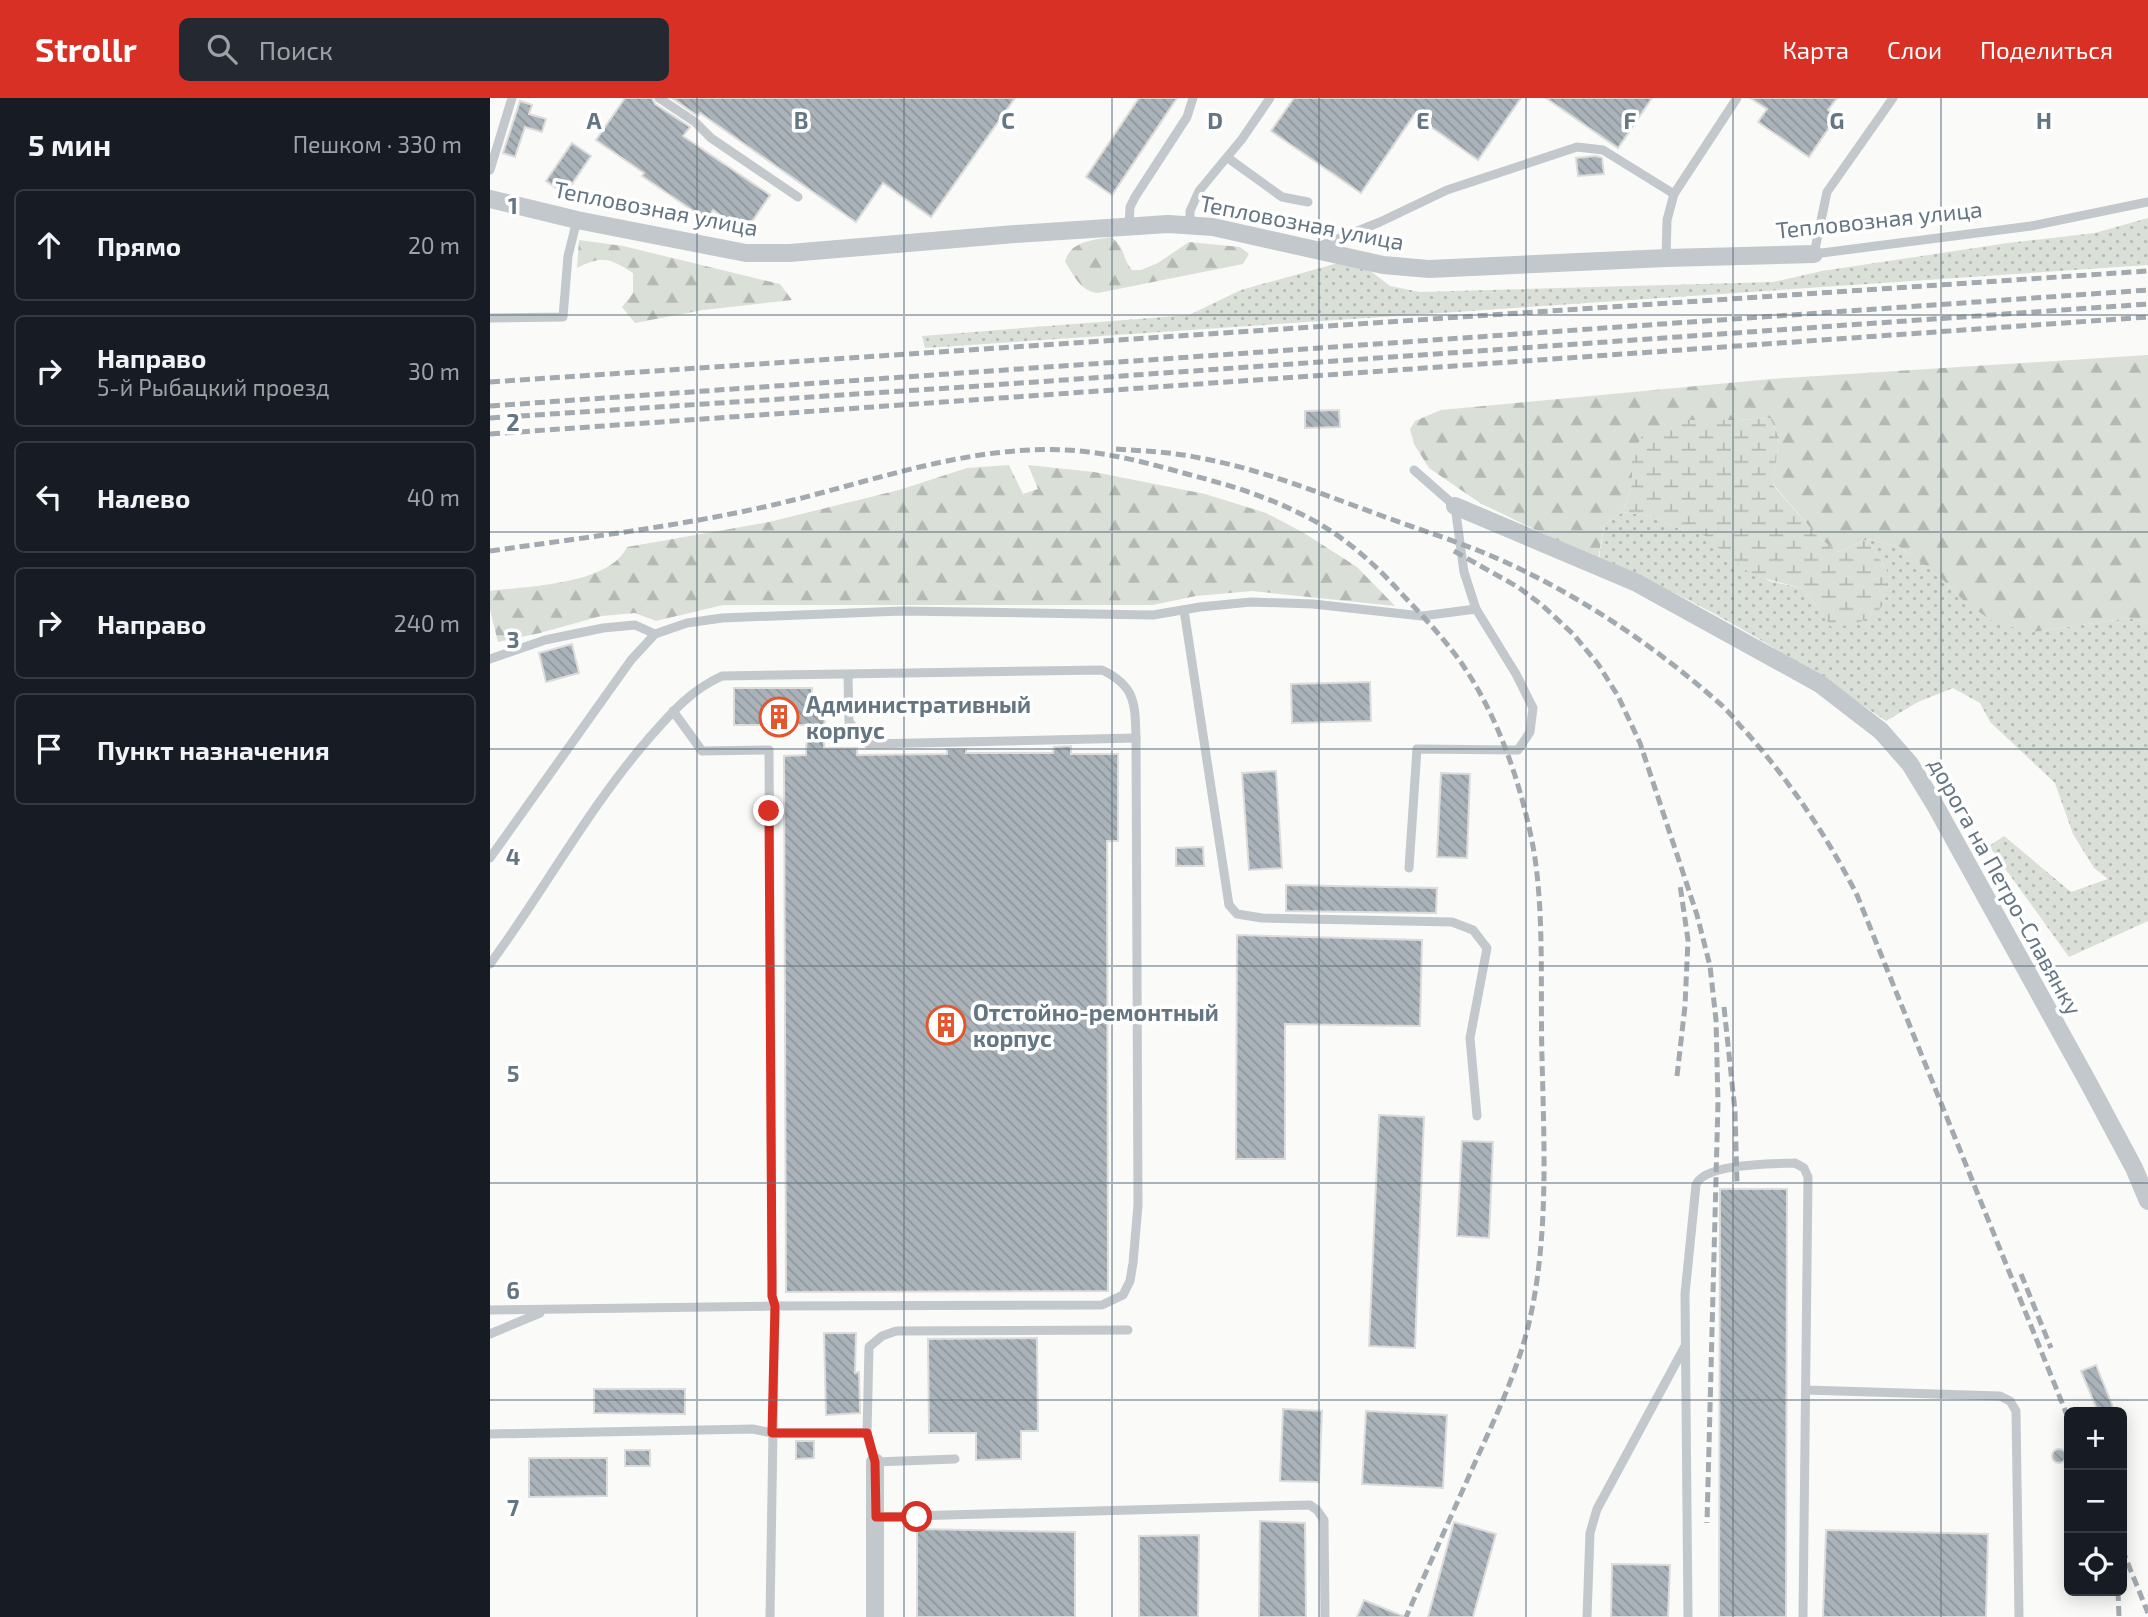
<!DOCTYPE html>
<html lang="ru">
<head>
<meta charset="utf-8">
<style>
  body { margin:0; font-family:"Exo 2",sans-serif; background:#242831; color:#f1f3f6 }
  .controls { position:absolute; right:21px; bottom:21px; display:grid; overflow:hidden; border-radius:10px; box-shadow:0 4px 18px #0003 }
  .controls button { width:63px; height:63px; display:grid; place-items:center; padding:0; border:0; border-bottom:2px solid #363941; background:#171b24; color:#f1f3f6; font:35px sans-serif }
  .stop { position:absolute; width:21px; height:21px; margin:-16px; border:5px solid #d93025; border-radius:50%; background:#fff }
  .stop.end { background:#d93025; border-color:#fff; box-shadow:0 2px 7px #0008 }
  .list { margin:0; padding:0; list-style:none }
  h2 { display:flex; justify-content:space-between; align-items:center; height:91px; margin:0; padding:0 28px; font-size:30px }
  h2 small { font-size:23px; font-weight:400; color:#9ea1a6 }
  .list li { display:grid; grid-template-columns:46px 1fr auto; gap:21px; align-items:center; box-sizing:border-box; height:112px; margin:0 14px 14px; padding:0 14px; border:2px solid #363941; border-radius:10px }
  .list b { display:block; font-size:26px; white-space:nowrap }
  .list p { margin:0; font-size:23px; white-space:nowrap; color:#9ea1a6 }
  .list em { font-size:23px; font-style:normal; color:#9ea1a6 }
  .icon { flex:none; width:38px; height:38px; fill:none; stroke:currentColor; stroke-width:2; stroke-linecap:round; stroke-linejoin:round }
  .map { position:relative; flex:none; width:1658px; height:1519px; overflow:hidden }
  header { display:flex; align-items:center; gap:42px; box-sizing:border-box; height:98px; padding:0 35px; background:#d93025; color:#fff }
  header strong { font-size:33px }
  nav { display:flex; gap:38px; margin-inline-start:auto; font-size:24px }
  .search { width:490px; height:63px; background:#242831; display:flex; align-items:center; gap:18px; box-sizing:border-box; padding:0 24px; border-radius:10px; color:#9ea1a6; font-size:26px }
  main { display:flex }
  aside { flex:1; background:#171b24 }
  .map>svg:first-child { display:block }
  .grass { fill:url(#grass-dots) }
  .forest { fill:url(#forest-firs) }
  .wetland { fill:url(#wetland-marsh) }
  .building { fill:url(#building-back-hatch); stroke:#dcdcda; stroke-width:2 }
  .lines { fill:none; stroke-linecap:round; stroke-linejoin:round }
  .lane { stroke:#c3c8cc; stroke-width:9 }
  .street { stroke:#c3c8cc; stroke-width:18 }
  .rail { stroke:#a2aab0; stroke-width:5; stroke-dasharray:10 5; stroke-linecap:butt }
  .route { stroke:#d93025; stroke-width:9 }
  .grid { fill:none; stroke:#657683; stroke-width:2; stroke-opacity:0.55 }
  .labels { text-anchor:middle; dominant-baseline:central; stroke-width:7; stroke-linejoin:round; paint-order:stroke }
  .street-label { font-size:23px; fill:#657683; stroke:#fff }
  .poi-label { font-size:23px; font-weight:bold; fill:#657683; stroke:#fff; text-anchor:start }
  .grid-label { font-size:23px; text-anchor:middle; font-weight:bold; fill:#657683; stroke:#fff; stroke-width:7; stroke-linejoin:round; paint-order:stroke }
</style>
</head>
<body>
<header>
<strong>Strollr</strong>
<div class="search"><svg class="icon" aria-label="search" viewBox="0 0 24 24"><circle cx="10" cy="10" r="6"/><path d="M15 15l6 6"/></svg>Поиск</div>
<nav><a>Карта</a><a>Слои</a><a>Поделиться</a></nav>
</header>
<main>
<aside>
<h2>5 мин<small>Пешком · 330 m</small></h2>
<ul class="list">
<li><svg class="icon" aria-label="ahead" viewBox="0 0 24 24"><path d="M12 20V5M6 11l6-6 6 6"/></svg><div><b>Прямо</b></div><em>20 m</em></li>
<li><svg class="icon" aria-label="right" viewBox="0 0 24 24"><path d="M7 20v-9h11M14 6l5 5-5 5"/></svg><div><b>Направо</b><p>5-й Рыбацкий проезд</p></div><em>30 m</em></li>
<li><svg class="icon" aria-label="left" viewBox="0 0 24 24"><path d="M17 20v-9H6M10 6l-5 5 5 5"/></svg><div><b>Налево</b></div><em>40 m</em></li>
<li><svg class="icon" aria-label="right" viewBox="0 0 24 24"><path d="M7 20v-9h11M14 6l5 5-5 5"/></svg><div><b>Направо</b></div><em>240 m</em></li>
<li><svg class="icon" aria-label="arrive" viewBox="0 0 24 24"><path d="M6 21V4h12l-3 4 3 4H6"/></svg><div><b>Пункт назначения</b></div></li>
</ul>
</aside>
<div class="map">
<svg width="1658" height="1519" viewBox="0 0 1658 1519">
  <defs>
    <pattern id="grass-dots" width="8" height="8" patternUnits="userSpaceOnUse" patternTransform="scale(1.75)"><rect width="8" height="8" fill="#dadfd7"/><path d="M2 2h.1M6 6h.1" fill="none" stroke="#b4b9b4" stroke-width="1.8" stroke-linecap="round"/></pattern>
    <pattern id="forest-firs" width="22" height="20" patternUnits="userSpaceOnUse" patternTransform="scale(1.75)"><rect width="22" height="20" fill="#dadfd7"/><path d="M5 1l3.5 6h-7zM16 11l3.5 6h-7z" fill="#b4b9b4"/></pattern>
    <pattern id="wetland-marsh" width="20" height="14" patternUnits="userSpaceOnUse" patternTransform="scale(1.75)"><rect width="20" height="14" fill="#dadfd7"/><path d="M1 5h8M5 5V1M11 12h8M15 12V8" fill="none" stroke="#b4b9b4"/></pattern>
    <pattern id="building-back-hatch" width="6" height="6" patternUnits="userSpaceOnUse" patternTransform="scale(1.75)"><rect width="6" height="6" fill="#aab3b9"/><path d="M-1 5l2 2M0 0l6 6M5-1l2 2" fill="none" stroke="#8e969c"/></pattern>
  </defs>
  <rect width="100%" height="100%" fill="#fafaf8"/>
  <!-- grass -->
  <g class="grass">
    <polygon points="1658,120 1658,167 435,250 432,238 699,217 751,192 848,165 878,171 900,188 930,194 1283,184 1332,173 1518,145 1605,135"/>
    <path d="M1133,414L1166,419L1181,428L1213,437L1279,483L1312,490L1333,515L1397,473L1378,441L1410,449L1450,479L1475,504L1543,534L1638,520L1658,525V823L1579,859L1499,748L1514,738L1581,794L1618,781L1604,770L1583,736L1565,685L1500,624L1490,605L1463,590L1428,604L1396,623C1305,561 1211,501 1109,462L1114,427Z"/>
  </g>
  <!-- forest -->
  <g class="forest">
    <path d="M621,139C637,151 631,159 642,172H651L668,165L699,144L750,149L759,156L753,166L608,195C590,193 584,177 575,164C580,143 603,142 621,139Z"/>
    <path d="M89,142L133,148L290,186L302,202L213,212L145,225L132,209L143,195V175C119,160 113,157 87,170Z"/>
    <polygon points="1658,257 1658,525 1638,520 1543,534 1505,525 1475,504 1450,479 1410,449 1378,441 1348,454 1329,440 1283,386 1289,340 1280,320 1248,322 1142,359 1142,386 1133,414 1114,427 1108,462 990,405 939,370 924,346 920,331 925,323 951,312 1281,281"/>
    <path d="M519,367L533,396L548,391L538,367L604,374L715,396L776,415L814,435L867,469L905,508L762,493L706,498L663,507H233L166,523L145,515L111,518L50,535L8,544L0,512V493C38,488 119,487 137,449L279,424L409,392L477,370Z"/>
  </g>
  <!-- wetland -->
  <polygon class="wetland" points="1280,320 1289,340 1283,387 1329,440 1348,454 1378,441 1397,473 1395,504 1385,517 1363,527 1341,529 1333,515 1312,490 1263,478 1213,437 1181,428 1166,419 1133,414 1142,386 1142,359 1154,333 1198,322 1248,322"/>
  <!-- building -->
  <g class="building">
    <polygon points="135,0 162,0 165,6 200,29 193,38 280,97 255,134 223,112 217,122 152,78 154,75 106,42"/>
    <polygon points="182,0 525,0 441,119 393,85 366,124 210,15 208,18"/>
    <polygon points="649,0 687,0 622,97 596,79"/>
    <polygon points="804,0 1031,0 988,62 924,17 871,95 781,33"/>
    <polygon points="1056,0 1162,0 1128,50"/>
    <polygon points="1260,0 1347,0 1338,12 1347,18 1319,59 1268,24 1277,11"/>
    <polygon points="30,3 42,7 39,16 56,21 52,34 35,29 25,59 13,55"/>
    <polygon points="82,45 101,58 75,96 56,83"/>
    <polygon points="1106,58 1112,60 1114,76 1088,78 1086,60"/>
    <polygon points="849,312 850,329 815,330 815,313"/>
    <polygon points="82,546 89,575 56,584 49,555"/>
    <polygon points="880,584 881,623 802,625 801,586"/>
    <polygon points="244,590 322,590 322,611 335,612 334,650 367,650 367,657 457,656 457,651 476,651 476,655 563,655 564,649 581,648 581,656 628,656 628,743 617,743 618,1193 296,1194 294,658 316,657 317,627 244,627"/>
    <polygon points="786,673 792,770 759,772 752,675"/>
    <polygon points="951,675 980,676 977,760 947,759"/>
    <polygon points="713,749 714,768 686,768 686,750"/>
    <polygon points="796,787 947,790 946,815 796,813"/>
    <polygon points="747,837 932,842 930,928 795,926 795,1061 746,1061"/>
    <polygon points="889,1017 934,1019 925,1250 879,1248"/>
    <polygon points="972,1043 1003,1044 999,1140 967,1138"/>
    <polygon points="1230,1091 1297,1091 1296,1519 1229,1519"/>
    <polygon points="334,1235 366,1235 365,1275 369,1274 370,1315 336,1317"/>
    <polygon points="547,1240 548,1333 531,1333 531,1361 486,1362 486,1335 439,1335 438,1241"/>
    <polygon points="1606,1267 1625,1314 1608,1314 1591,1273"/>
    <polygon points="104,1291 195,1291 195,1316 104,1315"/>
    <polygon points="793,1311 832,1313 829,1384 790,1383"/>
    <polygon points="876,1313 957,1317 953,1390 872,1386"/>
    <polygon points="306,1343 324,1343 324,1360 306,1361"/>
    <circle cx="1569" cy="1358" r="7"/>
    <rect x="135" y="1352" width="25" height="16"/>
    <polygon points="39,1360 117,1360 117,1398 39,1399"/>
    <polygon points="770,1423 815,1425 816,1519 769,1519"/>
    <polygon points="964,1424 1006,1436 983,1519 938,1519"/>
    <polygon points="427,1431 585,1434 585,1519 427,1519"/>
    <polygon points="1336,1432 1498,1436 1496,1519 1333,1519"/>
    <polygon points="709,1437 708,1519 649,1519 649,1438"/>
    <polygon points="1122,1466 1180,1467 1178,1519 1121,1519"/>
    <polygon points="874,1502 915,1519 867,1519"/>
  </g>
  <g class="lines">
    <!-- lane -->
    <g class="lane">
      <polyline points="169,0 205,24 221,40 308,99"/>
      <polyline points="1403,0 1337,94 1324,156 1541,128 1658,104"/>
      <polyline points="738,60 792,99 818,104"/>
      <polyline points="0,72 22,0"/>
      <polyline points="700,126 700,113 709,93 752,41 780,0"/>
      <polyline points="639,128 640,109 645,99 697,19 703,0"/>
      <polyline points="825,150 890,124 957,92 1087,49 1113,52 1184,96"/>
      <polyline points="1176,160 1177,122 1184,96 1247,0"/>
      <polyline points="0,220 73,219 78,158 87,122"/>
      <polyline points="694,512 739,807 747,816 772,820 962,824 983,832 997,850 980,940 987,1018"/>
      <polyline points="0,561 55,542 113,530 145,527 165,536"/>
      <polyline points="358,577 359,624 378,646 646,640"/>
      <polyline points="183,613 212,653 279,652 282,1184 282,1198 285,1208 280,1519"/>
      <polyline points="0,760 141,562 165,536 197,525 232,520 412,513 663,517 710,509 761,504 823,506 932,518 986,511"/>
      <polyline points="919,770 927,651 1028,652 1040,634 1043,610 1026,576 986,511 974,474 965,408 924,372"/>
      <path d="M0,866C55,791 99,709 160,639C182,614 201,592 232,578L612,572C646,588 645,606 646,640L648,1107L643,1165L640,1183L633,1197L612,1207L285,1208L0,1212"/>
      <polyline points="0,1236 50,1215"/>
      <polyline points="1316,1292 1510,1298 1520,1303 1526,1313 1529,1519"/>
      <polyline points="0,1336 263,1331 282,1335 377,1335"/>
      <polyline points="465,1361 385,1364 377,1335 379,1249 392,1238 406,1233 638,1232"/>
      <polyline points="386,1419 820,1407 827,1412 834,1422 835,1519"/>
      <polyline points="1097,1519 1100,1435 1107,1411 1194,1250"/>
      <path d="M1198,1519L1195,1196L1206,1087C1214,1065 1283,1066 1305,1065L1314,1070L1318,1079L1313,1519"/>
    </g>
    <!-- street -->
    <g class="street">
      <polyline points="0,101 87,122 256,155 300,155 525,136 678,126 723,129 893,167 939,171 1176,160 1324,156"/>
      <polyline points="965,408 1147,485 1330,586 1391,633 1420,666 1445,707 1598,984 1644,1070 1658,1103"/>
      <polyline points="385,1364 385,1519"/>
    </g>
    <!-- rail -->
    <g class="rail">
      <polyline points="0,284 1658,173"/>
      <polyline points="0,308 1658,192"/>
      <polyline points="0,320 474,289 1658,206"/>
      <polyline points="0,336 1658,219"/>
      <path d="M626,351C654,353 682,354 710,360C771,371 829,395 887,416C922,429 957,440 992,454C1077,489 1159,543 1228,604C1239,613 1247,625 1257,635C1301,685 1337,738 1367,797L1579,1322"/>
      <path d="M0,453C91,440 184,429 274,409C374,387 473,347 576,352C617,354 658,365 697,376C736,386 776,398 813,417C850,435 882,463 909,493C930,515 952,538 970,563C1007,616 1029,680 1042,743C1055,809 1050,891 1052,959C1054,1047 1059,1139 1039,1225C1026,1279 1001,1328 979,1378C958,1425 937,1472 916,1519"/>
      <polyline points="964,453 1028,489 1052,507 1083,536 1108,566 1128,598 1150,645 1207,817 1220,868 1226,922 1228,1004 1217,1425"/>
      <polyline points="1234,909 1245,1013 1247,1087"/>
      <polyline points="1187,978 1195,908 1198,842 1190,787"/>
      <polyline points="1531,1176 1561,1250"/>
      <polyline points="1632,1451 1658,1515"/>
      <polyline points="1628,1493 1629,1519"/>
    </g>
  </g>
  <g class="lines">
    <!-- route -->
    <polyline class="route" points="279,713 282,1184 282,1198 285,1208 282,1335 377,1335 385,1364 386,1419 427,1419"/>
  </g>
  <!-- grid -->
  <path class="grid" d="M207,0V1519M414,0V1519M622,0V1519M829,0V1519M1036,0V1519M1243,0V1519M1451,0V1519M0,217H1658M0,434H1658M0,651H1658M0,868H1658M0,1085H1658M0,1302H1658"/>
  <!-- icons -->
  <defs>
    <symbol id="building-ring" viewBox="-11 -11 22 22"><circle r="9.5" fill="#fff" stroke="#e4572e" stroke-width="1.5"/><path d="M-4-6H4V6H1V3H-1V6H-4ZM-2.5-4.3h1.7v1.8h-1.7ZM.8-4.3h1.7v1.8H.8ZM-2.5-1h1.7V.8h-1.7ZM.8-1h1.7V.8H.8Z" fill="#e4572e"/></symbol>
  </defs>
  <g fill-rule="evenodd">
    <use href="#building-ring" x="267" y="597" width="44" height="44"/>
    <use href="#building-ring" x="434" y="905" width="44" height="44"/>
  </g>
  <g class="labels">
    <!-- street labels -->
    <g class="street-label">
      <text transform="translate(166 110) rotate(11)">Тепловозная улица</text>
      <text transform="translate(1389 121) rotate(-6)">Тепловозная улица</text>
      <text transform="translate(812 124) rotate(11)">Тепловозная улица</text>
      <text transform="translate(1516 788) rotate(61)">дорога на Петро-Славянку</text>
    </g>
    <!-- poi labels -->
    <g class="poi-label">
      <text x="316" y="606">Административный<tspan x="316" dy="26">корпус</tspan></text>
      <text x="483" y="914">Отстойно-ремонтный<tspan x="483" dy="26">корпус</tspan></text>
    </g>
  </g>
  <g class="grid-label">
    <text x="104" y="31">A</text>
    <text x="311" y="31">B</text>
    <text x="518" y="31">C</text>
    <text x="725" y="31">D</text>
    <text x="933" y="31">E</text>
    <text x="1140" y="31">F</text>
    <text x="1347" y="31">G</text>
    <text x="1554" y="31">H</text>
    <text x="23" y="116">1</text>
    <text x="23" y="333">2</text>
    <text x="23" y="550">3</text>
    <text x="23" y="767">4</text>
    <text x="23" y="984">5</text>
    <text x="23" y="1201">6</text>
    <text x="23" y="1418">7</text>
  </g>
</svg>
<div class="controls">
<button>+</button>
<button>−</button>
<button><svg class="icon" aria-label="locate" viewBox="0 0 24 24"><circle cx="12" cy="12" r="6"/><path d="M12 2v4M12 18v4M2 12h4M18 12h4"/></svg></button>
</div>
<div class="stop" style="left:427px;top:1419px"></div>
<div class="stop end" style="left:279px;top:713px"></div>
</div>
</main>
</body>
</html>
